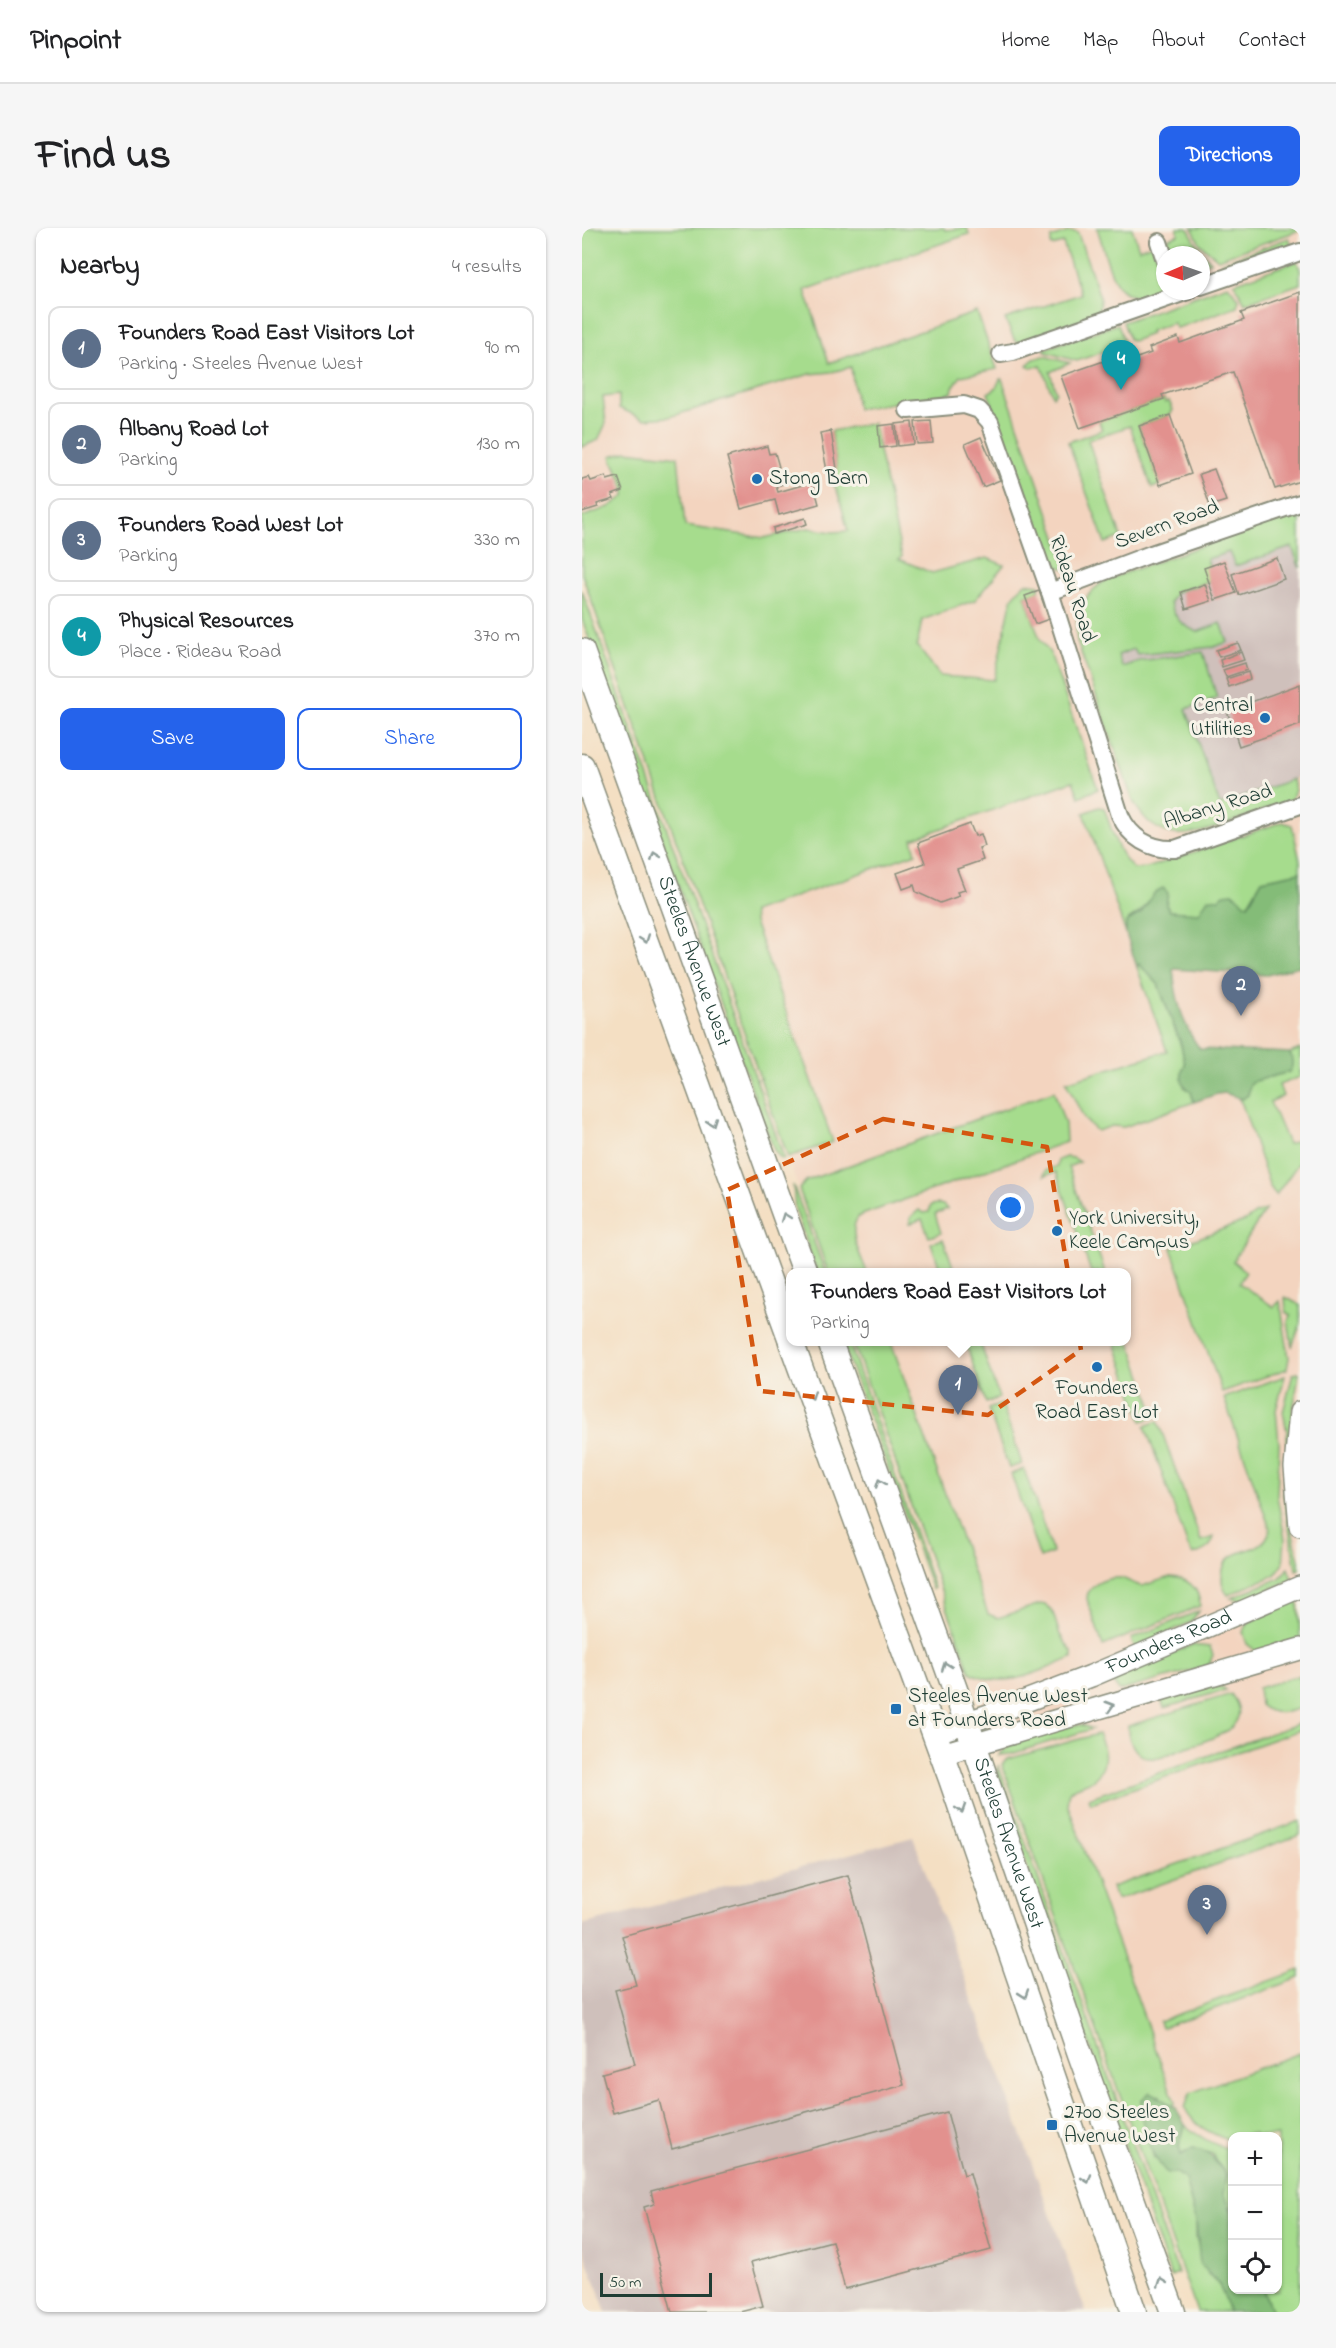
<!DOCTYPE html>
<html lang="en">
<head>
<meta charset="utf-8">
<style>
  body { margin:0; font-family:"Indie Flower",sans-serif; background:#f6f6f6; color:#202124 }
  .controls { position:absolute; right:18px; bottom:18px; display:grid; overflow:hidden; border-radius:12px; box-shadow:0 2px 4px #0004 }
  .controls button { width:54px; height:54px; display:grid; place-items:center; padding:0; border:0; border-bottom:2px solid #e0e0e0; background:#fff; color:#202124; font:30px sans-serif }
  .compass { position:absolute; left:574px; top:18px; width:54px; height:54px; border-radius:50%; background:#fff; box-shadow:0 2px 4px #0004; rotate:268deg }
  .scale { position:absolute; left:18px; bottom:15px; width:112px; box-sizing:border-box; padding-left:6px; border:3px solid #1f3d34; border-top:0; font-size:16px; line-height:21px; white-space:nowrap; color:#1f3d34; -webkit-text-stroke:4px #f7f3e8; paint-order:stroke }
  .you { position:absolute; left:429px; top:980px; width:21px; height:21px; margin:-15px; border:4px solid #fff; border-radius:50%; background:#1a73e8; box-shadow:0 0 0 9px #1a73e833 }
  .badge { display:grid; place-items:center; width:39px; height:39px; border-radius:50%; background:#2563eb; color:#fff; font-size:20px; font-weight:700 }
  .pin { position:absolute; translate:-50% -50px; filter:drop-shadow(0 2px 3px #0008) }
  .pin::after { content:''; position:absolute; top:32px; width:21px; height:18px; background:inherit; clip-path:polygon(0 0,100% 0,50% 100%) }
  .popup { position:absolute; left:204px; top:1040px; width:345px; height:78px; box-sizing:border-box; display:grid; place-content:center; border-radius:12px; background:#fff; filter:drop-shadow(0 2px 4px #0005); font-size:20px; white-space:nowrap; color:#757577 }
  .popup b { font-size:22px; color:#202124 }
  .popup::after { content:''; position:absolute; left:50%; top:100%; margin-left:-12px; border:12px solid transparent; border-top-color:#fff }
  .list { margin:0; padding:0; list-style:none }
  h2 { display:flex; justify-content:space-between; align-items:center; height:78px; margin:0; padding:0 24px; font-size:26px }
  h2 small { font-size:20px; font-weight:400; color:#757577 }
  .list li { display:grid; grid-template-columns:39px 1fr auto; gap:18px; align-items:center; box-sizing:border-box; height:84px; margin:0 12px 12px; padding:0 12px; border:2px solid #e0e0e0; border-radius:12px }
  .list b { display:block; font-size:22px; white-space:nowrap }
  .list p { margin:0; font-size:20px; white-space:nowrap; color:#757577 }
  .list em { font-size:20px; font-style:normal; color:#757577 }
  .actions { display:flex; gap:12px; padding:18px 24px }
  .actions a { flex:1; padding:14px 0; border:2px solid #2563eb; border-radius:12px; text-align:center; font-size:21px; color:#2563eb }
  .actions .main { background:#2563eb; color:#fff }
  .icon { flex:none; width:33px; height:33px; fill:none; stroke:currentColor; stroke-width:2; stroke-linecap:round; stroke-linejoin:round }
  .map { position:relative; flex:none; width:718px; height:2084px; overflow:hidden; border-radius:12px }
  header { display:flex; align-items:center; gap:36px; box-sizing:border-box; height:84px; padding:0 30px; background:#fff; border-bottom:2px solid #e0e0e0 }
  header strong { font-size:28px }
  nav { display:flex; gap:33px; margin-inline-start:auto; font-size:21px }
  .intro { display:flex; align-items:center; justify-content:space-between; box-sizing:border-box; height:144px; padding:0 36px }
  h1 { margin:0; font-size:42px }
  .button { padding:15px 27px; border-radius:12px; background:#2563eb; color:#fff; font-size:21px; font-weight:700 }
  main { display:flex; gap:36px; padding:0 36px }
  aside { flex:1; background:#fff; border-radius:12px; box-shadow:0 2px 4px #0004 }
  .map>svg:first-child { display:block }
  .built { fill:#f3d4bf; fill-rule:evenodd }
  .industrial { fill:#cfc0bb }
  .green { fill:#a6dc8d; stroke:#628c60; stroke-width:1.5 }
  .forest { fill:#84bc78; stroke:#527c56; stroke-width:1.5 }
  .building { fill:#e2918e }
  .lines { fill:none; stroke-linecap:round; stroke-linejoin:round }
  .minor-casing { stroke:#8a8e7c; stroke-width:20 }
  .tertiary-casing { stroke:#8a8e7c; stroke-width:24 }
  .secondary-casing { stroke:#8a8e7c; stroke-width:27 }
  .minor { stroke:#fff; stroke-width:16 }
  .tertiary { stroke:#fff; stroke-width:21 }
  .secondary { stroke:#fff; stroke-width:24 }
  .oneway { stroke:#8f9e9a }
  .marked { fill:none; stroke:#d45610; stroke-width:4.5; stroke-dasharray:12 8; stroke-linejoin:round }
  .poi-dot { fill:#1f6fb2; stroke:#f7f3e8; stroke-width:2 }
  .labels { text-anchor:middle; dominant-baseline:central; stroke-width:6; stroke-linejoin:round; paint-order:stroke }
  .poi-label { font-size:21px; fill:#1f3d34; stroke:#f7f3e8; text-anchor:start }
  .street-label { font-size:21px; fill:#1f3d34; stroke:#f7f3e8 }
</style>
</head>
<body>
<header>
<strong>Pinpoint</strong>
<nav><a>Home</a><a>Map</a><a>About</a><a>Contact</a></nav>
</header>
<div class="intro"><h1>Find us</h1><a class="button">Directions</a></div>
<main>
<aside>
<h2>Nearby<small>4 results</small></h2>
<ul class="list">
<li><span class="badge" style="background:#5c6f8a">1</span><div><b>Founders Road East Visitors Lot</b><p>Parking · Steeles Avenue West</p></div><em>90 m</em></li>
<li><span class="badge" style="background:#5c6f8a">2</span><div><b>Albany Road Lot</b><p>Parking</p></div><em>130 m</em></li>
<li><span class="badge" style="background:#5c6f8a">3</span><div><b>Founders Road West Lot</b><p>Parking</p></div><em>330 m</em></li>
<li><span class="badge" style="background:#0f9aa8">4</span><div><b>Physical Resources</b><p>Place · Rideau Road</p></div><em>370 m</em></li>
</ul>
<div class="actions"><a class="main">Save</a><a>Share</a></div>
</aside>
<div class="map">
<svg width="718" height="2084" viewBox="0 0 718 2084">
  <rect width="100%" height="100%" fill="#f7f3e8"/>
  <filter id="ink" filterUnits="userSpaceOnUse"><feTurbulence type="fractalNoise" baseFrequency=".0167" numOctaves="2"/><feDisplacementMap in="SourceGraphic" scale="12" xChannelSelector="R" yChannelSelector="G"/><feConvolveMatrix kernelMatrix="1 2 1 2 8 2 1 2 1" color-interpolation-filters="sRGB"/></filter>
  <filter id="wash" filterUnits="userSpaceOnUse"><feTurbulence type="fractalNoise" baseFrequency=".008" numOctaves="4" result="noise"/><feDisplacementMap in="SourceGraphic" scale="24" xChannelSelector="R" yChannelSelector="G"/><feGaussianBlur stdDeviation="1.35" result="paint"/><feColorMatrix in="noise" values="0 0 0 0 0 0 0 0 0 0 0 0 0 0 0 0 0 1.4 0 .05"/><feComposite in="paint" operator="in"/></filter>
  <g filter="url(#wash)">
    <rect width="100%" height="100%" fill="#f4dfc3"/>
    <!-- built -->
    <path class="built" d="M0,0H718V2084H617L358,1365L271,1114H544V1044H246L0,350ZM583,27H619V63H583ZM650,1908H696V2062H650Z"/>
    <!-- industrial -->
    <g class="industrial">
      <polygon points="710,319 718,340 718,548 638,578 610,499 540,439 536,427 579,360 617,334 648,324 653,338"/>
      <polygon points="331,1609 504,2084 24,2084 0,2017 0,1697"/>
    </g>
    <!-- green -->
    <g class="green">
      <polygon points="0,0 362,0 363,2 385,0 387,6 223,62 247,135 395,84 415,141 379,148 371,159 370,165 275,181 269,139 250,144 228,146 87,189 62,191 37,180 37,167 21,169 24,195 16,212 0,219"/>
      <path d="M515,0H550L557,21L570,16C574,26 584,45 581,56C576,74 548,72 538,60C527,48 521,16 515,0Z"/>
      <polygon points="595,0 606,0 619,24 629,33 619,37 619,27 591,27 585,11 597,6"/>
      <polygon points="610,0 718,0 718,2 636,31 619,17"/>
      <polygon points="486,4 494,4 496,6 518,69 517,81 508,89 438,114 433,113 423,91 499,66 481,15 469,18 469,10"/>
      <polygon points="707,10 710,17 642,42 639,35"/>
      <polygon points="715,33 718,42 718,56 663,75 652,55"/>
      <polygon points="646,57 657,71 655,78 601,98 594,100 591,95 568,103 569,106 551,113 547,111 541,94"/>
      <polygon points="536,96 543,116 495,133 464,124 462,121"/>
      <polygon points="462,128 488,135 468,144 474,164 471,168 459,137 450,140 445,137 452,131"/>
      <polygon points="418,151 420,151 486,341 476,339 469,331 406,165 414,160"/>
      <polygon points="582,171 583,175 587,173 591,182 588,187 557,198 578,257 570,260 548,198 506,212 539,309 523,315 486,214 520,202 517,193"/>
      <path d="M291,195L320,329L317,331L350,345L405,330L422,337L393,372L340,392L335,418L358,448L412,452L430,370L443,355L457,357V363L443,368L458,412L468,425L516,561L497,569L491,553L330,611L334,625L171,684L172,694L251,914L206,929L0,346V289L27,279L43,268C44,253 33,243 29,228L45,223L96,229L103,298L182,310L226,300L250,304L266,303L256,265L245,243L255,240L249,203Z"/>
      <path d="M718,283V340L710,319L653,338L647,324L625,331L632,352L594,364L588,374C594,392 598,396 615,404L639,395L646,414L631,419L555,427L552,421L536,427L540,439L557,433L621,424L635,470L604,481L638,577L711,551L713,562L709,572C690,579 671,586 652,593C610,608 577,620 551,573L495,413C491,385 502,365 526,351Z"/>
      <polygon points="0,362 202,930 199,931 192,922 0,391"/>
      <path d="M517,579L522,580C530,601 535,627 552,641L565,640L700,594L710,597L718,633V644L680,652L665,677L651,665C640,670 625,682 617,685C609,688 597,684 588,683L584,677L568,670C563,683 554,686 544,694V706L502,585Z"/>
      <polygon points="557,736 576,756 603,829 603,837 600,843 602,859 609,864 612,874 542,899 530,898 515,903 503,892 484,854 585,823 555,739"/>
      <polygon points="718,821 718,849 697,857 701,868 688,874 706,916 718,912 718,933 694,967 688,959 660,876 656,870 660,871 666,867 668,857 673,853 707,844 710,831 708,825"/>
      <path d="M472,863L483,896L484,914L277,988C264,1003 279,1028 285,1044H246L217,961L224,953Z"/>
      <polygon points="484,929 492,930 498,934 486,939 523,1044 509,1044 474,944 462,948 463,943 475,938 476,932"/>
      <polygon points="211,957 243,1044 235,1044 213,981"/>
      <polygon points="356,976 361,977 365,981 353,986 359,1005 347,1009 340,991 327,996 329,989 337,982 342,985 347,984 349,977"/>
      <polygon points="683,982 651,1033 664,1044 657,1055 692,1079 698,1073 707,1130 705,1141 640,1164 589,1020 663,993 673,986"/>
      <polygon points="361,1011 373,1044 359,1044 349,1015"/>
      <polygon points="703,1069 718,1077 718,1097 710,1119 706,1093 709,1088 704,1084"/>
      <polygon points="544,1103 574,1189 560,1193 533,1114 544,1114"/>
      <polygon points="260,1114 267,1114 352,1360 350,1361"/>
      <path d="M271,1114H309L406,1386L416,1390L458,1376L463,1377L470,1382L478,1407L490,1424V1430C456,1444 423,1463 388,1444Z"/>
      <polygon points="390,1114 398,1114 417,1170 404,1175 384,1116"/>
      <polygon points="717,1145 710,1189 707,1262 711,1307 717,1333 717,1341 714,1342 701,1265 705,1224 705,1203 701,1184 711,1146"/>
      <path d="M703,1148L694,1182L697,1216L695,1268L703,1311L701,1336L693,1347L646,1367C641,1361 640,1357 640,1350C640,1313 682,1332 688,1301L642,1170Z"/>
      <polygon points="420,1176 440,1236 427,1240 406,1181"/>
      <path d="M576,1193L619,1313L632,1309C629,1321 621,1323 611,1327L606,1319L563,1198Z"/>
      <polygon points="442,1241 471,1325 458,1330 429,1246"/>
      <polygon points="706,1340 710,1351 661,1373 649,1370 698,1350"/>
      <path d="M588,1349C606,1350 617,1359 618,1378L521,1418L505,1371C504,1357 525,1349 538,1350C546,1351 552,1357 560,1358Z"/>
      <polygon points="716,1372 718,1412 674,1423 665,1416 661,1404 667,1394"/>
      <polygon points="617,1383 609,1394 553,1420 549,1411"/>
      <polygon points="610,1417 628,1419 631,1427 627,1436 620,1440 537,1463 531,1454 536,1448"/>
      <path d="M718,1447V1480C704,1485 690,1488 678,1477L676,1460Z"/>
      <polygon points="625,1458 640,1459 644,1462 582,1480 579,1471"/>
      <path d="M649,1466C676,1501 625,1512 602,1520C592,1523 577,1532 567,1530C553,1528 545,1511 546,1498Z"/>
      <polygon points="718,1495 718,1502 509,1575 507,1570"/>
      <polygon points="492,1497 500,1497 510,1501 429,1526 417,1527 429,1516"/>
      <path d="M516,1506C526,1524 526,1545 505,1555C500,1557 492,1559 488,1563C485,1567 485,1572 486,1577L593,1875L591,1878L583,1875L577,1867L560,1892L572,1930L603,1950L614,1993V2010L626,2047L637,2057L644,2073L646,2084H615L420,1536L426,1531Z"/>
      <polygon points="416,1537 596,2045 589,2048 416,1556"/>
      <polygon points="718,1593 718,1607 534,1672 530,1659"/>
      <polygon points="718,1742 718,1750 579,1800 577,1793"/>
      <path d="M718,1825V2084H690L681,2062H696V1908H673L672,1905L660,1908H650L648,1913C629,1905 612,1899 603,1880L608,1865Z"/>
      <path d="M603,1897C617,1909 631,1918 650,1921V1983L641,1966L644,1947L630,1926L611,1920L599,1927L597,1918Z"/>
    </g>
    <!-- forest -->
    <g class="forest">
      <path d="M718,644V738L685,747L591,741C594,771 600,797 618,821L708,825C711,832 712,838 707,844L673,853L668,857L666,867L660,871L643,865L635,866L612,874L609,864C599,857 597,848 603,837L599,816L576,756L557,736L555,739L544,706V694L559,685L573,664L581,660L586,665L584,677L588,683L617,685L626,670L637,671L642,666L651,665L666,677L680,652Z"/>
      <path d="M568,1864C578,1868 584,1875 594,1880L603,1897L597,1918L599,1927L611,1920C629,1923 634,1934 644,1947L641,1966L650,1983V2062H681L690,2084H646L644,2073L637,2057L618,2036L614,1993L603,1951L595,1945H585C564,1922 561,1902 559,1872Z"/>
    </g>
    <g id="blocks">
      <!-- building -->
      <g class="building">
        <polygon points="718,64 718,253 693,261 651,144 580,167 582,171 498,200 479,148 536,128 538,136 569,125 567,120 596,109 598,115 662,92 659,85"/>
        <polygon points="588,187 609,246 578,257 557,198"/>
        <polygon points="349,193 351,215 335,216 333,194"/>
        <polygon points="330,194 332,216 316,218 314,196"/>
        <polygon points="312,196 314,218 298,220 296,198"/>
        <polygon points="249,203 255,241 245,243 238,205"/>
        <polygon points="399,209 418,252 401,259 383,216"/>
        <polygon points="185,218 187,226 193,225 197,239 190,241 192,248 198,246 201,256 194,258 196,264 231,254 237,276 197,287 193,272 159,281 145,229"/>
        <polygon points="632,241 644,273 628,278 617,246"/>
        <polygon points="24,248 25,252 36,249 41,263 30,267 32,271 15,276 16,279 0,284 0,251 7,249 9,253"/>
        <polygon points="223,290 225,296 192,306 191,300"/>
        <polygon points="695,330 702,351 657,367 650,346"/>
        <polygon points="642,333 654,365 633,372 622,340"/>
        <polygon points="623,356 629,373 604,381 599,364"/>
        <polygon points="457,363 467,391 453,396 443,368"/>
        <polygon points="656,415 659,422 637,429 634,422"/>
        <polygon points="659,424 662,432 640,439 638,432"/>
        <polygon points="663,435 665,442 644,449 641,442"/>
        <polygon points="666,444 668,451 647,459 644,451"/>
        <polygon points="718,456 718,497 657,518 645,483"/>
        <polygon points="388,596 393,608 399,606 403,618 397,620 401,632 375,641 383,662 375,664 377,668 358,675 334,664 332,657 321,661 315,645 343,635 336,615"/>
        <polygon points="266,1647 322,1857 90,1921 77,1872 31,1885 20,1845 53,1836 33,1762 54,1757 40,1708"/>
        <polygon points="365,1884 382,1947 388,1945 409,2022 263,2061 250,2013 169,2034 181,2078 158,2084 90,2084 62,1979 72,1976 69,1963"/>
      </g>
    </g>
  </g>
  <g filter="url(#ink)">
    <use href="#blocks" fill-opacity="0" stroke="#8a8e7c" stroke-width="1.5"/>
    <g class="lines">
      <defs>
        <g id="minor">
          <polyline points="577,14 583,32"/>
          <polyline points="619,58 718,24"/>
          <polyline points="419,126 431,124 606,63"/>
          <path d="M326,182L382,177L397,182L408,194L468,364L538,587C548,610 568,622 593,621L718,577"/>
          <polyline points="468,364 569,326 718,275"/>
        </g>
        <g id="tertiary">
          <polyline points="718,1184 713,1239 718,1298"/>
          <path id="s1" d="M352,1505L407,1487L509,1448L718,1359"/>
          <polyline points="360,1526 718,1421"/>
        </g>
        <g id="secondary">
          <path id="s2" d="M0,423L223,1044"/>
          <polyline points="0,538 208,1110"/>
          <polyline points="209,1114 369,1551 552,2084"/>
          <path id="s3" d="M248,1114L379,1478L498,1826L591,2084"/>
        </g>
      </defs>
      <!-- minor casing -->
      <use href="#minor" class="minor-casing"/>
      <!-- tertiary casing -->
      <use href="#tertiary" class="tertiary-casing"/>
      <!-- secondary casing -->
      <use href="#secondary" class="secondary-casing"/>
      <!-- minor -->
      <use href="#minor" class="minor"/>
      <!-- tertiary -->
      <use href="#tertiary" class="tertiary"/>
      <!-- secondary -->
      <use href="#secondary" class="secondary"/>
    </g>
    <!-- one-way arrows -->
    <defs><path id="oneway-chevron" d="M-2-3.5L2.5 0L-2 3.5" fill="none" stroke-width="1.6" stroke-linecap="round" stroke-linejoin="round" transform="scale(1.5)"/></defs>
    <g class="oneway">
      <use href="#oneway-chevron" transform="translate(73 628) rotate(-110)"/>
      <use href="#oneway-chevron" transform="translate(63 711) rotate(70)"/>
      <use href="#oneway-chevron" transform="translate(130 894) rotate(70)"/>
      <use href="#oneway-chevron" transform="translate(203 989) rotate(-110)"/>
      <use href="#oneway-chevron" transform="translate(229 1168) rotate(70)"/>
      <use href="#oneway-chevron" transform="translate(298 1255) rotate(-110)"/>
      <use href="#oneway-chevron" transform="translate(364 1438) rotate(-110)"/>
      <use href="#oneway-chevron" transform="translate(528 1478) rotate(-17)"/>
      <use href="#oneway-chevron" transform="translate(379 1581) rotate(72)"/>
      <use href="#oneway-chevron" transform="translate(442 1766) rotate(71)"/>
      <use href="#oneway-chevron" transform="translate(505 1951) rotate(71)"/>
      <use href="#oneway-chevron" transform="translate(580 2054) rotate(-110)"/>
    </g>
  </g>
  <!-- marked area -->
  <path class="marked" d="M301,891L465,919L499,1122L406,1187L178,1163L145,962Z"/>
  <!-- markers -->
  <g class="poi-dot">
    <circle cx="175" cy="251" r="6"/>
    <circle cx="683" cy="490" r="6"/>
    <circle cx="475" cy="1003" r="6"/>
    <circle cx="515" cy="1139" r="6"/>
    <rect x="308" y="1475" width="12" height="12" rx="3"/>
    <rect x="464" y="1891" width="12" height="12" rx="3"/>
  </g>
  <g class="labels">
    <!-- poi labels -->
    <g class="poi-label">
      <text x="187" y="251">Stong Barn</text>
      <text x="671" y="478" text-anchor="end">Central<tspan x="671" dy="24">Utilities</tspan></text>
      <text x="487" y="991">York University,<tspan x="487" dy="24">Keele Campus</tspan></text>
      <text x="515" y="1161" text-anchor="middle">Founders<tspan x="515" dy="24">Road East Lot</tspan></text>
      <text x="326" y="1469">Steeles Avenue West<tspan x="326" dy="24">at Founders Road</tspan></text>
      <text x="482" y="1885">2700 Steeles<tspan x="482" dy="24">Avenue West</tspan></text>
    </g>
    <!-- street labels -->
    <g class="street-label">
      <text transform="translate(585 297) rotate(-20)">Severn Road</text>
      <text transform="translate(490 361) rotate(72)">Rideau Road</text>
      <text transform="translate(636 579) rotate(-17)">Albany Road</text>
      <text stroke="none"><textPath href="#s2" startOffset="330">Steeles Avenue West</textPath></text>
      <text stroke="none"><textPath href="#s1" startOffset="252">Founders Road</textPath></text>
      <text stroke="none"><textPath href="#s3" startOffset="532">Steeles Avenue West</textPath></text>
    </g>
  </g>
</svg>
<div class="controls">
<button>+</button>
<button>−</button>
<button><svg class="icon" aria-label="locate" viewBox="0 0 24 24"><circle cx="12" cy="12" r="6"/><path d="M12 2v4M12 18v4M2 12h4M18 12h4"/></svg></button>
</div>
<svg class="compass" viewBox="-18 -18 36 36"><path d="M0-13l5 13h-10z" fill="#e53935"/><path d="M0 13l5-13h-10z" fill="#757577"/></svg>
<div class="scale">50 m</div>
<div class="you"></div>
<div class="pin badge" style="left:376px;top:1187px;background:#5c6f8a">1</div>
<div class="popup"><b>Founders Road East Visitors Lot</b>Parking</div>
<div class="pin badge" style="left:659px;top:788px;background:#5c6f8a">2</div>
<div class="pin badge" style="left:625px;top:1707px;background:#5c6f8a">3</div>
<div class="pin badge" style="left:539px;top:162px;background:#0f9aa8">4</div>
</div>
</main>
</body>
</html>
